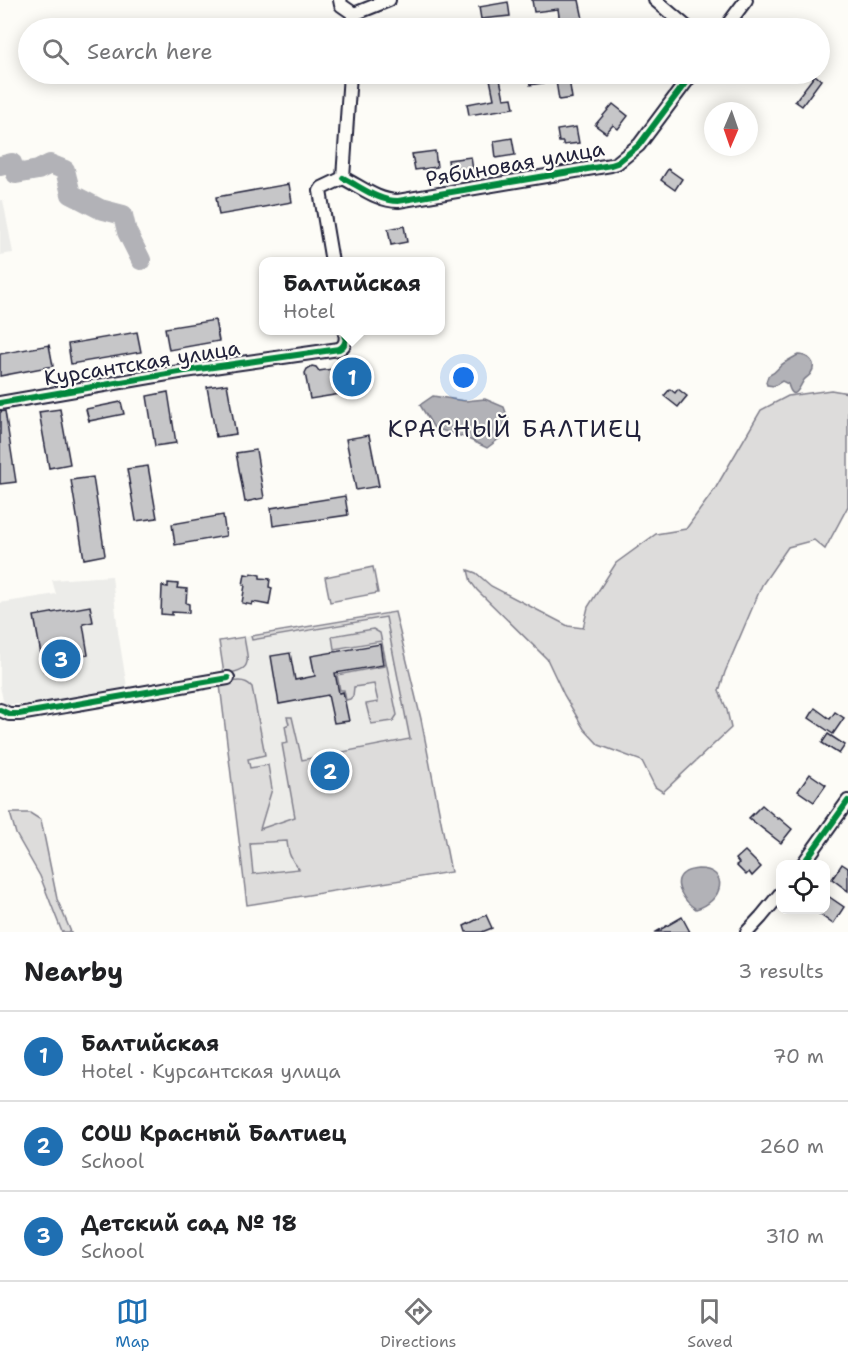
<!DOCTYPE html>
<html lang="en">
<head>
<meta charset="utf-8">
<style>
  body { margin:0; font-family:"Shantell Sans",sans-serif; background:#f6f6f6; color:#202124 }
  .controls { position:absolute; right:18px; bottom:18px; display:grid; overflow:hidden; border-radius:12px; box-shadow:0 3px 15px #0003 }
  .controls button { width:54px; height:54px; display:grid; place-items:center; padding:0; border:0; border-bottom:2px solid #e0e0e0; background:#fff; color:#202124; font:30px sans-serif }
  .compass { position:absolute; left:704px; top:102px; width:54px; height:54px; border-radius:50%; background:#fff; box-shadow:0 3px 15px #0003; rotate:182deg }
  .you { position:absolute; left:464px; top:378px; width:21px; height:21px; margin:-15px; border:4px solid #fff; border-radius:50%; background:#1a73e8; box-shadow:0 0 0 9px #1a73e833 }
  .badge { display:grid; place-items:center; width:39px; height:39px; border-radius:50%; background:#1f6fb2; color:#fff; font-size:20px; font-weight:700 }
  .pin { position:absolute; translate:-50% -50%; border:3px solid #fff; box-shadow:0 2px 6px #0006 }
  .popup { position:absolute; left:259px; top:257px; width:186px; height:78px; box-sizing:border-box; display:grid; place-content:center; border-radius:12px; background:#fff; filter:drop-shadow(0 2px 4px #0005); font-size:20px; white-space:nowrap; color:#757577 }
  .popup b { font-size:22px; color:#202124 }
  .popup::after { content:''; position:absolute; left:50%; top:100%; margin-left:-12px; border:12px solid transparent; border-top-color:#fff }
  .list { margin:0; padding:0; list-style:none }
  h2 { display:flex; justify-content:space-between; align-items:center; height:78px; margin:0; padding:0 24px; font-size:26px }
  h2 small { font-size:20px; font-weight:400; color:#757577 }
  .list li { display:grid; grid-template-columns:39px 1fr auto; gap:18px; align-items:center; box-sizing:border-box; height:90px; padding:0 24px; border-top:2px solid #e0e0e0 }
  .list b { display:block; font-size:22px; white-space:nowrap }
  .list p { margin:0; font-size:20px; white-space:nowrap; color:#757577 }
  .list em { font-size:20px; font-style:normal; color:#757577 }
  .icon { flex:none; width:33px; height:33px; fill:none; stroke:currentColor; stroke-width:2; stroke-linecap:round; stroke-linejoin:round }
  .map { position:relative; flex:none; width:848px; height:932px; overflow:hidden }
  .search { position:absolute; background:#fff; box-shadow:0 3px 15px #0003; left:18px; right:18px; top:18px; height:66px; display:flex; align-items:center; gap:15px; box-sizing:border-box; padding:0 21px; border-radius:33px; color:#757577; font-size:22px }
  .sheet { height:348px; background:#fff }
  nav { display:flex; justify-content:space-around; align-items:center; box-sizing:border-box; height:84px; border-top:2px solid #e0e0e0; background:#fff; font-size:16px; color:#757577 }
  nav a { display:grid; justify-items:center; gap:3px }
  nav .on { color:#1f6fb2 }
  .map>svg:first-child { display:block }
  .built { fill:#ecece9 }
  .green { fill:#dddcdb; stroke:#807f8b; stroke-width:1.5; fill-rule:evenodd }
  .water { fill:#b2b2b7; stroke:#787885; stroke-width:1.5 }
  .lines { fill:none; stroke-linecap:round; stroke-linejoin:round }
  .river { stroke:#b2b2b7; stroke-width:20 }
  .building { fill:#c6c6c8; stroke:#22223b; stroke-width:1.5 }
  .minor-casing { stroke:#22223b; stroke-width:16 }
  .minor { stroke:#fdfcf7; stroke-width:12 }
  .cycleway-casing { stroke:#fdfcf7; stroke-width:10 }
  .cycleway { stroke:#00873e; stroke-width:6 }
  .labels { text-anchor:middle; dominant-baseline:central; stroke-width:4.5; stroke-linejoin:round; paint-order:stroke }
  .street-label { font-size:21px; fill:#22223b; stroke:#fdfcf7 }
  .quarter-label { font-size:24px; letter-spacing:1.5px; fill:#22223b; stroke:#fdfcf7 }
</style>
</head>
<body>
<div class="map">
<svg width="848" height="932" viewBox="0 0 848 932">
  <rect width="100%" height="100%" fill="#fdfcf7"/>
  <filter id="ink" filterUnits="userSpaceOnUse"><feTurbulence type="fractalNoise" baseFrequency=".0167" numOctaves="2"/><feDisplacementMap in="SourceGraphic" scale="12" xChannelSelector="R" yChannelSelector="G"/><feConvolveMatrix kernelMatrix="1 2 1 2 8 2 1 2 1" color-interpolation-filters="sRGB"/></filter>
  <g filter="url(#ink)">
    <!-- built -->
    <g class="built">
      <polygon points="0,200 3,200 13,253 0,255"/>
      <polygon points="112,576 118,632 127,687 39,703 4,705 0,686 0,603 56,594 52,580"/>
      <polygon points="395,612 421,719 451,872 247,905 220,685 224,674 219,641"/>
    </g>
    <!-- green -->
    <g class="green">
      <polygon points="831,390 848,393 848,506 825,549 814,540 788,547 762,585 725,672 719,691 727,710 731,728 663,792 655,787 642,761 599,745 584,729 564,695 547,659 477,590 471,582 468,570 476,573 491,586 568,626 583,628 588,607 616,563 656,534 686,529 715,489 761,410 788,396"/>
      <polygon points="373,567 378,593 330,602 325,577"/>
      <path d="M395,612L421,719L451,872L247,905L220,685C231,682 244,677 252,687L265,755L248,759L250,768L268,765L272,789L260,829L295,817L282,744L288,743L285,726L289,724L287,717H292L302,760L410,739L386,617L252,640L251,636ZM287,841C288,853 291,860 299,869L253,874L250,843Z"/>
      <polygon points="373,629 380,633 397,715 393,721 371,724 366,704 378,702 374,684 354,687 353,696 350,699 346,700 344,690 340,690 337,675 385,666 381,641 334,649 332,636"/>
      <path d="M244,637C248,662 254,670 224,674L219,641Z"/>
      <polygon points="10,813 30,813 41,820 57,899 71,932 62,932 40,876 16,834"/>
    </g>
    <!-- water -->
    <g class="water">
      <path d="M798,355C808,355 818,363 811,373C810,376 806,377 804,380C800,385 794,405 788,384L782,381L774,386L767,385L766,382L768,376C779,371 777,367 784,363C789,360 794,357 798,355Z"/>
      <polygon points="433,396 465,401 485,399 504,407 509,421 504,435 487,448 464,437 434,428 420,405"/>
      <path d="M698,869C731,869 723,902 696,909C686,903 670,883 684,873C688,870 693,870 698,869Z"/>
    </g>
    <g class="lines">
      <!-- river -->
      <polyline class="river" points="0,166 12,163 16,174 38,170 50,164 65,170 71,194 100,209 123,215 127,232 141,260"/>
    </g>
    <!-- building -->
    <g class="building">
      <polygon points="532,0 579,0 583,19 560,23 558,9 534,12"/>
      <polygon points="508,2 510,16 481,19 479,7"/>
      <polygon points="489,74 499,74 504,99 512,98 514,108 469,115 467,104 494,99"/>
      <polygon points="553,74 574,74 574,78 569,79 572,98 559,100 556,81 530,85 529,77"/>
      <polygon points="815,75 821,80 802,106 795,101"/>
      <polygon points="613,104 628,116 618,129 613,125 606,133 595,125"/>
      <polygon points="576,127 579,143 563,145 563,142 559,142 557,130"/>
      <polygon points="512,138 515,155 496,158 494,141"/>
      <polygon points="435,151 437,167 415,170 412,154"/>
      <polygon points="471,157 473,170 450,174 448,160"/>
      <polygon points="668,169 682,179 675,190 661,180"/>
      <polygon points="289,184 292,202 219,215 216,197"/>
      <polygon points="404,226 407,242 391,245 388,229"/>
      <polygon points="215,320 219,341 169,350 165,328"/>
      <polygon points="137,332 141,352 71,364 68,344"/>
      <polygon points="49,345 53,366 0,376 0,354"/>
      <polygon points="359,365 364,395 347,398 347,393 310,399 305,373 307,369 312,366 316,367 319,371"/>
      <polygon points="227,384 236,434 216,437 207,387"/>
      <polygon points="670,389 675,393 678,389 687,396 678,407 664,396"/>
      <polygon points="168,392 176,443 155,446 147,396"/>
      <polygon points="121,402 124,414 89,421 86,409"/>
      <polygon points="60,409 70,464 49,468 39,412"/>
      <polygon points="5,411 16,482 0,484 0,412"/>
      <polygon points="369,435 379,486 356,490 346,439"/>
      <polygon points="256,450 264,498 245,502 236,453"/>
      <polygon points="148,466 157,518 136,521 127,469"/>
      <polygon points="93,477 105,555 84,559 71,480"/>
      <polygon points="345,496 348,515 273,526 271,508"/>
      <polygon points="223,515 226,536 175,545 172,524"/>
      <polygon points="251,573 260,575 260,578 270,579 269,587 272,588 269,605 253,602 252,605 242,603 245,585 243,585 245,574 250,575"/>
      <polygon points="168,583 178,584 177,588 187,589 186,603 189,604 189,613 172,612 172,615 161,614 162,586 168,587"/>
      <polygon points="90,606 93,622 83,624 88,655 59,660 60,669 44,671 34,616"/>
      <polygon points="380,644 383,665 335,673 339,693 343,692 349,721 334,723 328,695 279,704 271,656 290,653 295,680 315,676 311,656"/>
      <polygon points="815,708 830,719 835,712 844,718 833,734 809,718"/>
      <polygon points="828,734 845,745 839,754 822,743"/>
      <polygon points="810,774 826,785 814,802 798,791"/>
      <polygon points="762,805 778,819 779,818 792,829 781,843 749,818"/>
      <polygon points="745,851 761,867 752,876 749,872 746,875 736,865 739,863 736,859"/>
      <polygon points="842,864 848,868 848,891 832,879"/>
      <polygon points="825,894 844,907 833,924 812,909 825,909"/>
      <polygon points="486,915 492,928 482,932 466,932 464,926"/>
      <polygon points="682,917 690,932 656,932"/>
    </g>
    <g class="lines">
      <defs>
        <g id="minor">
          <polyline points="340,0 341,5 354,14 353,28"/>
          <polyline points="655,0 688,28"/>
          <polyline points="354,14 389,0"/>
          <polyline points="725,28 746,0"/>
          <path d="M343,178C361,187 378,201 398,201L611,165L617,163L639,145L692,74"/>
          <polyline points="343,178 350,74"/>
          <polyline points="332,262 320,191 322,188 343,178"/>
          <path d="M0,403L185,371L339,349C347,345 346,338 345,330"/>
          <polyline points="0,710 9,714 19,714 228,678"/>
          <polyline points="803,864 848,801"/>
          <polyline points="747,932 761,917 780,894"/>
        </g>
      </defs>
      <!-- minor casing -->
      <use href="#minor" class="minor-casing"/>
      <!-- minor -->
      <use href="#minor" class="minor"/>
      <defs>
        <g id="cycleway">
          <path d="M343,178C361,187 378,201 398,201L611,165L617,163L639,145L692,74"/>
          <path d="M0,403L185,371L339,349C347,345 346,338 345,330"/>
          <polyline points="0,710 9,714 19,714 228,678"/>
          <polyline points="803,864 848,801"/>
        </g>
      </defs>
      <!-- cycleway casing -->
      <use href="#cycleway" class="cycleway-casing"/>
      <!-- cycleway -->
      <use href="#cycleway" class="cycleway"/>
    </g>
  </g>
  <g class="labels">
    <!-- street labels -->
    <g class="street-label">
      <text transform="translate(515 164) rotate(-10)">Рябиновая улица</text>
      <text transform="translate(142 363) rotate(-9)">Курсантская улица</text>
    </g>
    <!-- quarter labels -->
    <g class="quarter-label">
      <text x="515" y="429">КРАСНЫЙ БАЛТИЕЦ</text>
    </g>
  </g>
</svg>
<div class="controls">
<button><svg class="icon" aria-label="locate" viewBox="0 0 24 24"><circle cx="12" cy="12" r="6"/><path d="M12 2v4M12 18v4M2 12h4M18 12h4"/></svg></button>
</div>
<svg class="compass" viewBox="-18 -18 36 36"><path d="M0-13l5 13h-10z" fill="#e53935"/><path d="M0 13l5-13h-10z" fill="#757577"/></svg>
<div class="you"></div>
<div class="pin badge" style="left:352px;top:377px">1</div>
<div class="popup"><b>Балтийская</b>Hotel</div>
<div class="pin badge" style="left:330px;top:771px">2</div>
<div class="pin badge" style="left:61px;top:659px">3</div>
<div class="search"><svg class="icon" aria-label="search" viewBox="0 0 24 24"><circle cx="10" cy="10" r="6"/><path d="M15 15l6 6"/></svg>Search here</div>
</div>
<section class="sheet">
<h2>Nearby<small>3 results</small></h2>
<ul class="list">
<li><span class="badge">1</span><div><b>Балтийская</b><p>Hotel · Курсантская улица</p></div><em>70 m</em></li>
<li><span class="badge">2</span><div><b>СОШ Красный Балтиец</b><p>School</p></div><em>260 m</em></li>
<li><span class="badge">3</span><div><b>Детский сад № 18</b><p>School</p></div><em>310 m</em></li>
</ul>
</section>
<nav>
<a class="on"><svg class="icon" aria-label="map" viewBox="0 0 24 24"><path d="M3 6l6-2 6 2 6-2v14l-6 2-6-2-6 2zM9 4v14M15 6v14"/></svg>Map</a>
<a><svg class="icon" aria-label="directions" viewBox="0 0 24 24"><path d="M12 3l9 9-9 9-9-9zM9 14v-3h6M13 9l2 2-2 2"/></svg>Directions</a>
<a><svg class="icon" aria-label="saved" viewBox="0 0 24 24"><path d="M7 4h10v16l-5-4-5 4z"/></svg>Saved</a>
</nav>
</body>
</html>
